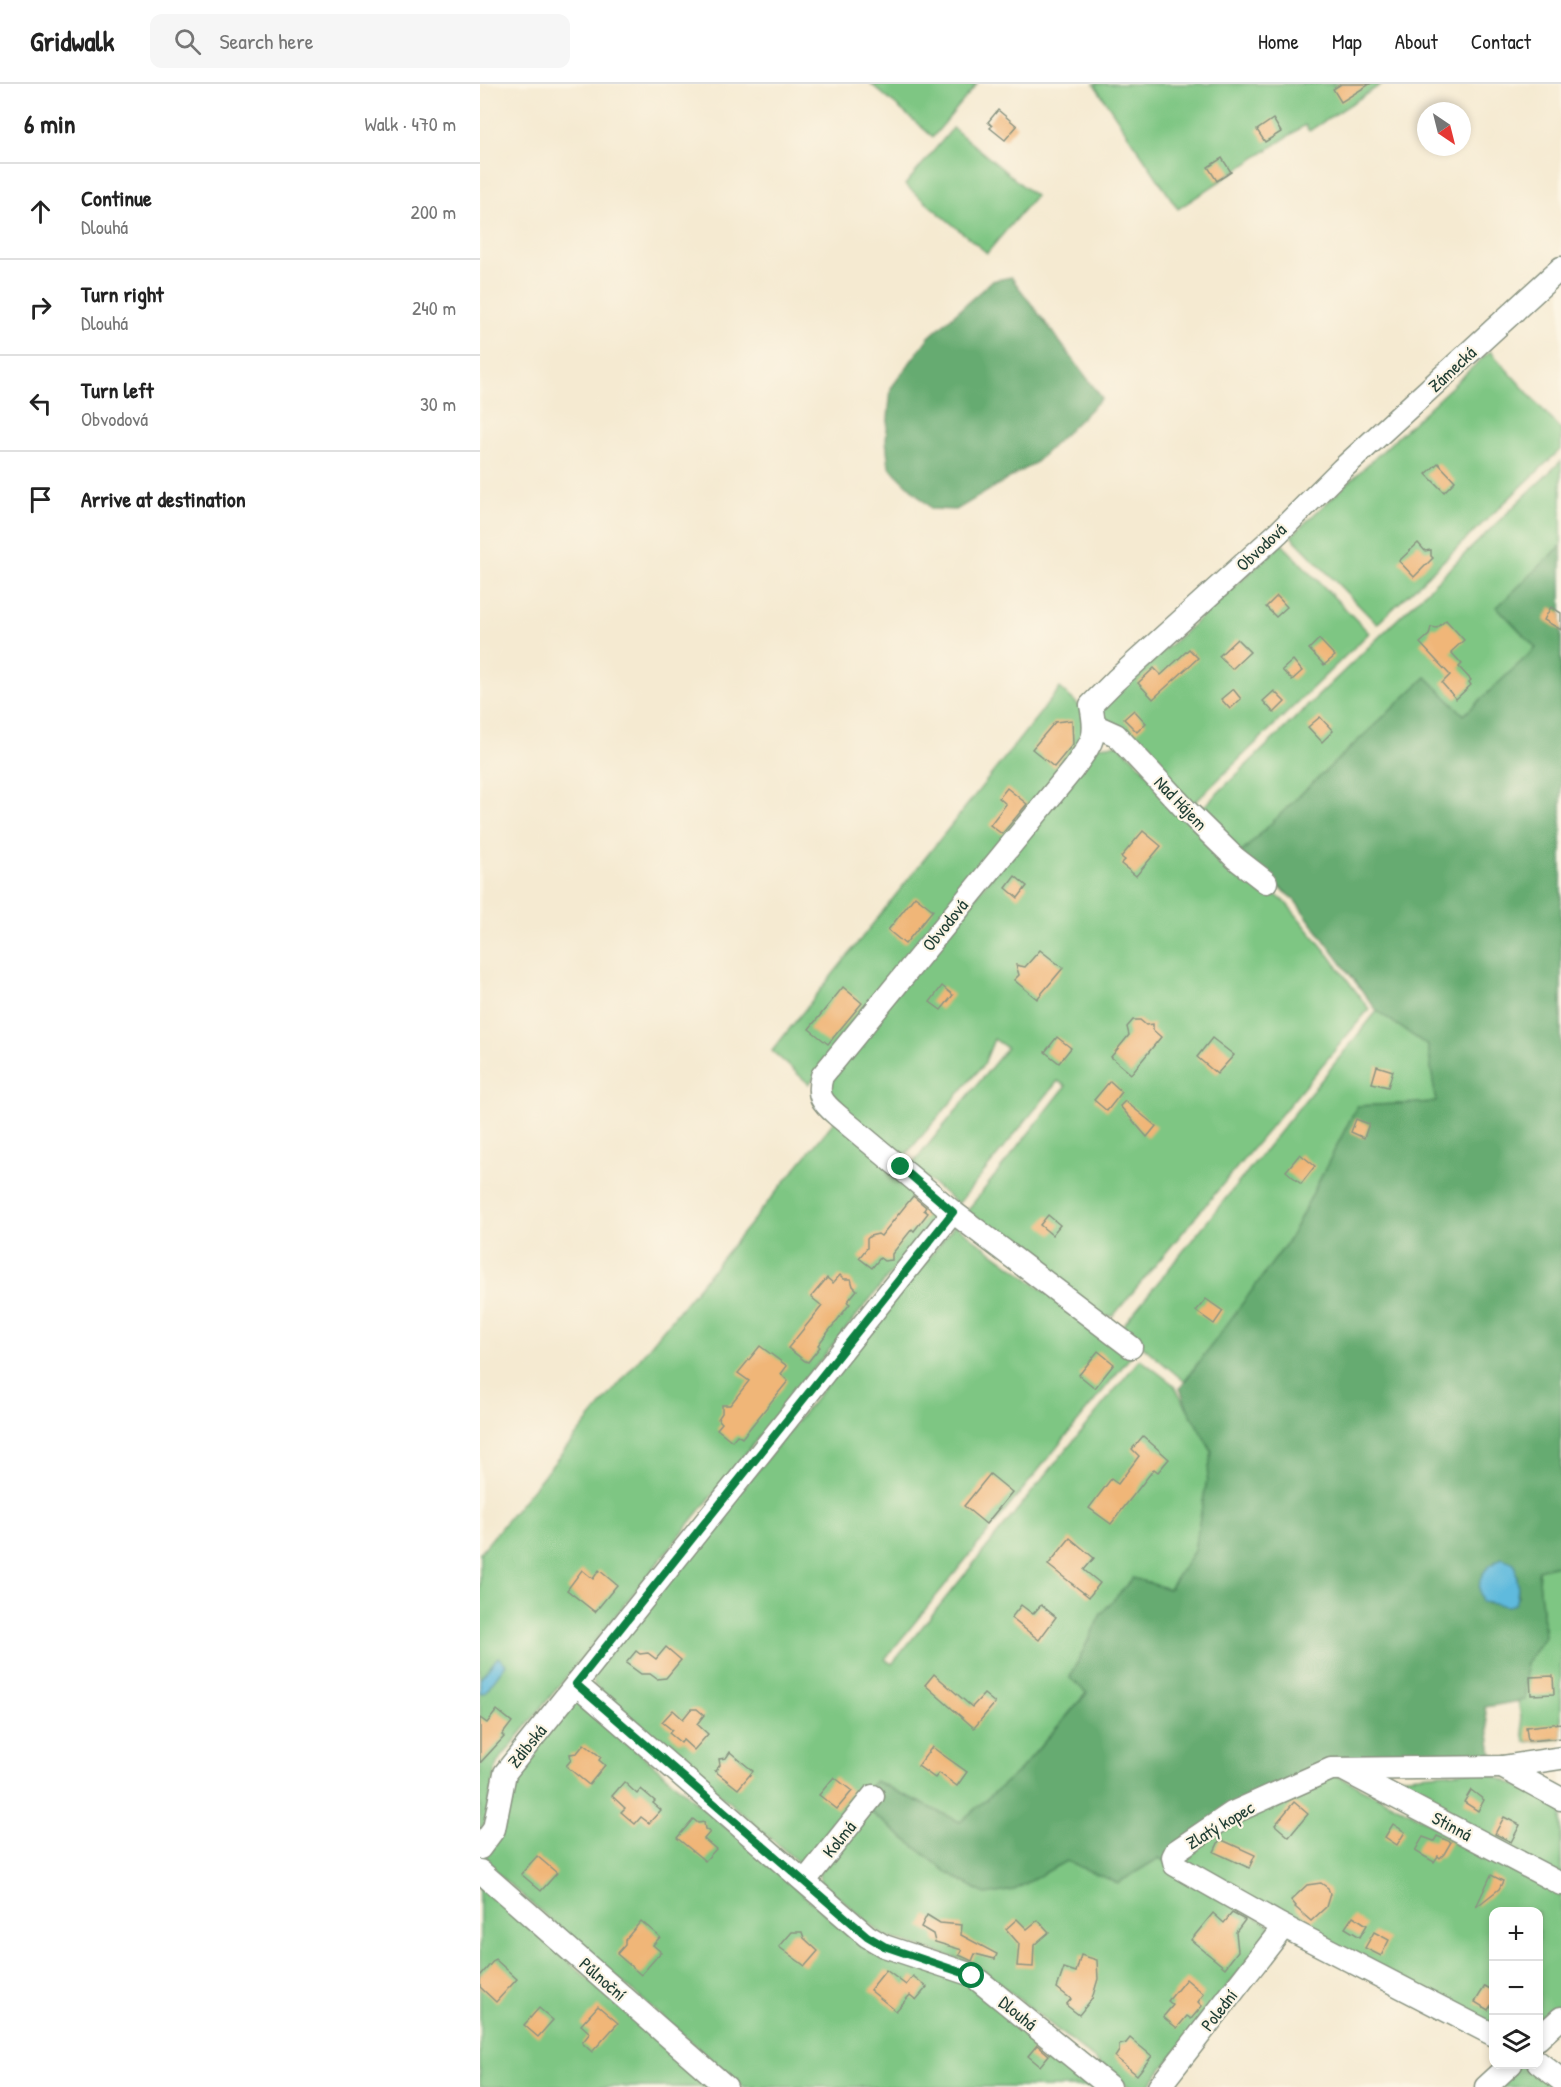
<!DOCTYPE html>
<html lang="en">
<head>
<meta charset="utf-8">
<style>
  body { margin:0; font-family:"Patrick Hand",sans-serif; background:#f6f6f6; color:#222 }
  .controls { position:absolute; right:18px; bottom:18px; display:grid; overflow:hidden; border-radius:12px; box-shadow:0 3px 9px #0003 }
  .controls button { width:54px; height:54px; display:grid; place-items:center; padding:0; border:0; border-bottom:2px solid #e0e0e0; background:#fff; color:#222; font:30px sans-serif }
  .compass { position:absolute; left:937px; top:18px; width:54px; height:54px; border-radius:50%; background:#fff; box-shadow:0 3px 9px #0003; rotate:145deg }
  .stop { position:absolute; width:18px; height:18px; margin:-14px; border:4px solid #0b8043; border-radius:50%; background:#fff }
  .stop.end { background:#0b8043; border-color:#fff; box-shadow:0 2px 6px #0008 }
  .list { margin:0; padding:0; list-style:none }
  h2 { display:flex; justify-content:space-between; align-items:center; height:78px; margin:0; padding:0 24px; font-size:26px }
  h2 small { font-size:20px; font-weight:400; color:#767676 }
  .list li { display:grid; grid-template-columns:39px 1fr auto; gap:18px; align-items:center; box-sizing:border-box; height:96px; padding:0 24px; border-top:2px solid #e0e0e0 }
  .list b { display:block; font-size:22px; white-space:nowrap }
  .list p { margin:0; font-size:20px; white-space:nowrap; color:#767676 }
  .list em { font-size:20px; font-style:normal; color:#767676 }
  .icon { flex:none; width:33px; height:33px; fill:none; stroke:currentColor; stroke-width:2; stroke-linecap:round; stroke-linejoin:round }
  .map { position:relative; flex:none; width:1081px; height:2003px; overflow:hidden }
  header { display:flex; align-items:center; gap:36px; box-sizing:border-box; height:84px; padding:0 30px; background:#fff; border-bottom:2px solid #e0e0e0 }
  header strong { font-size:28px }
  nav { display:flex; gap:33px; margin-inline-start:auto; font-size:21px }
  .search { width:420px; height:54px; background:#f6f6f6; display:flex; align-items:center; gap:15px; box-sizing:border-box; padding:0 21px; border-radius:12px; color:#767676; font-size:22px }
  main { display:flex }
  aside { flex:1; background:#fff }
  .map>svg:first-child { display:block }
  .green { fill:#7ec683; stroke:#4e825c; stroke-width:1.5 }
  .forest { fill:#66ab71; stroke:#427452; stroke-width:1.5; fill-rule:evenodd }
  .water { fill:#5fbadd; stroke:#3f7c88; stroke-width:1.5 }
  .building { fill:#f0b678 }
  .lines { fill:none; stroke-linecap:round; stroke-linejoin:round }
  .minor-casing { stroke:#8a9482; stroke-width:25 }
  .minor { stroke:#fff; stroke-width:22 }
  .route { stroke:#0b8043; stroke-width:8 }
  .labels { text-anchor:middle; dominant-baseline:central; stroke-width:4.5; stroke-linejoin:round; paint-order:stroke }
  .street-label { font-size:18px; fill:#1f3d34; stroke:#fcf5e5 }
</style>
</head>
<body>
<header>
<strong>Gridwalk</strong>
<div class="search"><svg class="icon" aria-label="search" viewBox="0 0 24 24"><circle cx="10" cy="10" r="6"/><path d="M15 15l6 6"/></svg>Search here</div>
<nav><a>Home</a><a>Map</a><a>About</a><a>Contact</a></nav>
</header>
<main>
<aside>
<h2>6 min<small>Walk · 470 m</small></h2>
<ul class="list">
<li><svg class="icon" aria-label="ahead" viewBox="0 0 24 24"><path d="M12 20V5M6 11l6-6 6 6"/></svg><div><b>Continue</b><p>Dlouhá</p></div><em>200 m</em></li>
<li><svg class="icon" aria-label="right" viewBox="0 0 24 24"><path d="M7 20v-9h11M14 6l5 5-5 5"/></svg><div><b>Turn right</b><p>Dlouhá</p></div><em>240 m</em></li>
<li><svg class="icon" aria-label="left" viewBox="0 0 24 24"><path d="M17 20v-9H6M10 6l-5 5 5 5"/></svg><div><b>Turn left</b><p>Obvodová</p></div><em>30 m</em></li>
<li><svg class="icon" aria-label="arrive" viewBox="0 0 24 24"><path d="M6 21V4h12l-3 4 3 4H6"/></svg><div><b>Arrive at destination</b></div></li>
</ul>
</aside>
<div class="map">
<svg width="1081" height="2003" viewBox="0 0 1081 2003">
  <rect width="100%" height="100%" fill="#fcf5e5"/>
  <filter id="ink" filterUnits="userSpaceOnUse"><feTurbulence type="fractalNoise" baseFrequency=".0167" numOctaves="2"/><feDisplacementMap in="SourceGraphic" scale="12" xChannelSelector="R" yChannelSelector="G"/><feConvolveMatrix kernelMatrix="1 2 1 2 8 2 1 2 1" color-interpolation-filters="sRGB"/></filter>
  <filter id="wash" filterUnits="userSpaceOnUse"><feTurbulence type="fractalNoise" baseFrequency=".008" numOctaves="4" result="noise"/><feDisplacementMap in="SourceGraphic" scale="24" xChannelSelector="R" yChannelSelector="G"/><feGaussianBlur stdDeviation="1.35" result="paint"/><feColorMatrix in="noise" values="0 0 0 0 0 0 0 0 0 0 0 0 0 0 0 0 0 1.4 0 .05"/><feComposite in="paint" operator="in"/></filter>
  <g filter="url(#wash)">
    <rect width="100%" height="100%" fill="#f5ead1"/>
    <!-- green -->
    <g class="green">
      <polygon points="391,0 497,0 453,53"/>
      <polygon points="614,0 902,0 829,47 825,41 698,125"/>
      <polygon points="473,44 555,112 507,169 425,101"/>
      <polygon points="1010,267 1081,346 1081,365 897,540 811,452"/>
      <polygon points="1081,377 1081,462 1018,523 1056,564 984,631 946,593 820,711 758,772 716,730"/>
      <polygon points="802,460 889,549 710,723 618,626"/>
      <polygon points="580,604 603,625 603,661 329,1000 292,967"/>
      <polygon points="639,660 757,779 807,820 849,871 889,925 633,1232 622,1233 487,1127 586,1002 578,997 478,1120 431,1082 527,964 514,955 504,980 422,1075 348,1014 346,995 618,662"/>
      <polygon points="897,927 948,962 956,1018 877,1022 809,1156 755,1231 704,1297 641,1244"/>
      <polygon points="357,1034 460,1128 17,1679 5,1739 0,1746 0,1469"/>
      <polygon points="475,1141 652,1271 405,1575 412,1580 660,1275 694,1301 732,1368 714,1467 689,1505 653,1494 621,1530 590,1593 607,1608 540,1686 480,1738 395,1697 328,1780 320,1780 114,1601 113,1590"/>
      <polygon points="1081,1480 1081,1655 1045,1658 1038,1616 1045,1615 1046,1579 1065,1553 1058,1486"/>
      <polygon points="95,1613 391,1869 485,1898 617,2003 263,2003 6,1780 6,1770 35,1687"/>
      <polygon points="1000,1686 1081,1720 1081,1794 890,1695"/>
      <polygon points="852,1689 1081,1805 1081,1927 1059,1947 1058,1828 1014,1828 1013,1946 700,1780 700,1770 757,1731"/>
      <polygon points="389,1727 467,1788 534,1806 586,1777 638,1799 679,1774 794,1844 668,2003 649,2003 495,1880 404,1852 340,1797 339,1790"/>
      <polygon points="0,1801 233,2003 0,2003"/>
      <polygon points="1037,1980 1055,1981 1081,2003 1013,2003"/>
    </g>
    <!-- forest -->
    <g class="forest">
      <polygon points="531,193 622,314 555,379 476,426 452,425 409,383 406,356 411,304 449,253 512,197"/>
      <path d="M1081,462V1480L1058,1486L1065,1553L1046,1579L1045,1616L1005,1623L1013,1677L865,1681L757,1731L689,1780L679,1774L638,1799L586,1777L534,1806L506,1811L467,1788L390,1727L367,1731L395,1697L480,1738L540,1686L607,1609L590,1594L621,1530L653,1494L689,1505L714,1467L732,1368L708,1325L700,1304L809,1156L877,1022L956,1018L948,962L897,927L813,814L758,772L820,711L946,593L984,631L1056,564L1017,523ZM1037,1492L1038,1513L1028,1522L1016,1519L1009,1520Z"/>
    </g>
    <!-- water -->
    <g class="water">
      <path d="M1022,1474L1034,1479C1037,1493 1040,1506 1035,1520L1028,1522L1002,1518C995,1496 1002,1484 1022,1474Z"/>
      <polygon points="18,1573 26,1580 5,1608 0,1609 0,1595"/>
    </g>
    <g id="blocks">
      <!-- building -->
      <g class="building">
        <polygon points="861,0 890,0 861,18 853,5"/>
        <polygon points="518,26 537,42 525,56 510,44 512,42 508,38"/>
        <polygon points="793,35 801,48 785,58 777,46"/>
        <polygon points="742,74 751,88 737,97 728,83"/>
        <polygon points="958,379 975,397 964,408 946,390"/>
        <polygon points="938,459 945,467 951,466 951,472 953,474 934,493 919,477"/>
        <polygon points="797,512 807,523 796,533 786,523"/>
        <polygon points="1071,523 1081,529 1081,546 1064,536"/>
        <polygon points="966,536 984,556 971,568 982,580 979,583 991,596 989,598 991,601 976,615 962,599 970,591 940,559 949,551 951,543 957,544"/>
        <polygon points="757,555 770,568 752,585 739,572"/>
        <polygon points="839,555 855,572 844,581 829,565"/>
        <polygon points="709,565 718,574 673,615 658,599 674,584 681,591"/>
        <polygon points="813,576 822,587 812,596 802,586"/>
        <polygon points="753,605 761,615 750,625 741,615"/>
        <polygon points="794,607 805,618 794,629 783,617"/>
        <polygon points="654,626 666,639 657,648 644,635"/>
        <polygon points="840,633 853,647 842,658 828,643"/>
        <polygon points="592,636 593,660 574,683 552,665 575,638"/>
        <polygon points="527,704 547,720 522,750 510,741 526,720 519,714"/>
        <polygon points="663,747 681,762 656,792 641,780 645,776 641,773"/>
        <polygon points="535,792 547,802 538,814 526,804"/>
        <polygon points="435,812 453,826 425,860 408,846"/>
        <polygon points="560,866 583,884 557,915 534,896 539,891 536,881 545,883"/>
        <polygon points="462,902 473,911 461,926 450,918"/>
        <polygon points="363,903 382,919 348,960 329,945"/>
        <polygon points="653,936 660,936 666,941 673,940 673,946 681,953 651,990 631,973 649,951 647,943"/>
        <polygon points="577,953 591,964 579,979 565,968"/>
        <polygon points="732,954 754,971 737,990 717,973"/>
        <polygon points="897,982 913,987 908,1003 892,999"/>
        <polygon points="630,997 642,1008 627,1027 614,1016"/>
        <polygon points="645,1017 676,1042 667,1053 640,1022"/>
        <polygon points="876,1035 889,1040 884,1054 871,1048"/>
        <polygon points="820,1070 835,1082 821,1100 806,1087"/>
        <polygon points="433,1112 446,1123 444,1126 448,1129 434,1147 432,1145 412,1170 412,1176 404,1177 400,1174 392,1184 379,1174 387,1164 387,1155 390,1152 398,1150 401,1152"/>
        <polygon points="568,1131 580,1141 572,1151 560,1141"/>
        <polygon points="360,1191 364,1195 371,1195 373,1202 377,1206 367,1218 370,1220 338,1261 340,1263 328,1278 325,1277 308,1264 342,1222 331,1213 347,1194 353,1199"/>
        <polygon points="726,1215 743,1227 734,1240 716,1227"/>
        <polygon points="280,1262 307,1282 301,1290 308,1297 262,1354 257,1351 252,1357 237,1345 242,1339 238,1335 242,1329 242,1321 250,1321 269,1297 258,1289"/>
        <polygon points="618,1267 634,1280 615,1304 599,1291"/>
        <polygon points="663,1352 689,1375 678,1388 674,1385 631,1440 609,1424 631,1395 638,1400 659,1372 652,1365"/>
        <polygon points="510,1390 532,1408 506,1440 484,1422"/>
        <polygon points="590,1454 614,1474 604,1486 620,1499 609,1513 568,1481"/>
        <polygon points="102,1486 113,1495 119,1486 137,1501 115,1528 87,1506"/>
        <polygon points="541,1521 553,1530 561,1521 576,1533 559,1556 531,1534"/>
        <polygon points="186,1563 201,1576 186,1594 177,1595 170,1590 161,1590 146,1579 156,1567 160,1570 168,1569 176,1575"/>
        <polygon points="454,1590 492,1623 504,1610 515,1619 494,1644 445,1601"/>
        <polygon points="1073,1592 1074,1610 1051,1611 1050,1593"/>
        <polygon points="211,1625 217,1625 224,1631 217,1640 228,1650 214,1666 203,1656 201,1659 189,1649 192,1646 182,1638 193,1626 203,1635"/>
        <polygon points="17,1626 32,1638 22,1651 24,1653 0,1679 0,1634 7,1639"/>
        <polygon points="1081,1639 1081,1654 1048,1657 1046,1643"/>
        <polygon points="104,1660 121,1673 119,1676 125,1681 109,1701 86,1682 91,1676 90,1670 97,1669"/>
        <polygon points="452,1663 487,1688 477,1702 459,1689 455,1694 438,1682"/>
        <polygon points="250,1668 273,1687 258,1705 235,1687 240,1681 239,1675 246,1674"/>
        <polygon points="354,1693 372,1707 357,1725 339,1711"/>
        <polygon points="144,1698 157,1710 161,1705 175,1717 173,1719 181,1726 169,1739 161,1733 155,1740 141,1728 145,1724 132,1712"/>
        <polygon points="991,1706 1004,1716 998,1727 984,1718"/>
        <polygon points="814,1718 828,1730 809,1753 795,1741"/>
        <polygon points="1024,1733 1040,1741 1031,1758 1015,1750"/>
        <polygon points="213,1735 218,1739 224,1738 225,1745 230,1748 224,1755 236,1765 225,1777 197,1754"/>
        <polygon points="913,1740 925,1748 917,1761 905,1753"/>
        <polygon points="957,1752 971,1758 964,1770 960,1774 958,1772 954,1778 935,1767 943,1753 954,1757"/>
        <polygon points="740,1755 775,1771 769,1784 734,1768"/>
        <polygon points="57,1772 77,1789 61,1807 41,1790"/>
        <polygon points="1011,1791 1023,1797 1019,1805 996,1823"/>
        <polygon points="841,1799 848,1804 850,1810 846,1823 831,1837 815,1823 816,1822 811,1816 827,1801"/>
        <polygon points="733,1829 744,1839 752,1829 765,1836 756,1848 758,1867 745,1884 711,1856"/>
        <polygon points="447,1831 460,1839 482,1841 481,1851 517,1870 515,1875 495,1870 492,1877 479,1871 482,1866 455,1858 453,1850 441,1843"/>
        <polygon points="873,1832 887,1841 880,1853 865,1844"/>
        <polygon points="537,1835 547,1845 558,1836 569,1848 554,1861 553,1883 537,1882 539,1860 526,1845"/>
        <polygon points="161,1837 180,1853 173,1861 181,1868 161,1891 137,1870 145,1861 145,1856"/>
        <polygon points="312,1848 322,1848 324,1854 338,1867 325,1882 299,1863"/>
        <polygon points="894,1848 909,1856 901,1872 885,1864"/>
        <polygon points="601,1871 617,1876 618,1895 612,1915 599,1931 586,1921 591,1915 577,1904 584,1884 596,1888"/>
        <polygon points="15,1875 37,1895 16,1918 0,1903 0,1892"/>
        <polygon points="406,1886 426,1901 433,1892 447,1903 436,1916 430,1911 416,1927 390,1906"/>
        <polygon points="706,1895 724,1910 718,1918 722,1922 711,1935 707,1932 697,1944 683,1933 693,1921 688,1917"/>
        <polygon points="1005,1902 1014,1907 1014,1917 1008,1926 995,1918"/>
        <polygon points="118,1922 138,1939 112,1968 102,1959 110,1949 101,1941"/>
        <polygon points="59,1924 73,1936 58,1953 44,1941"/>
        <polygon points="650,1954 672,1972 657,1991 635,1973 639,1967 639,1961 646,1959"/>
        <polygon points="557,1961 569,1971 560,1982 548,1972"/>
      </g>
    </g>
  </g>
  <g filter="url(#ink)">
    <use href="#blocks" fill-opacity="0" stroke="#8a9482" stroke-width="1.5"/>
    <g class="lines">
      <defs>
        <g id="minor">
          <polyline points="616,642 636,651 708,728 755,774 786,798"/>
          <polyline points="473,1128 96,1600 387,1852 404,1862 492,1891 630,2003"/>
          <path d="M651,1263L473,1128L357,1031C342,1018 336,1012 342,992L593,685C612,658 618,655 611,621L636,596L799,448L862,385L1081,184"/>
          <polyline points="1022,1683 1081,1715"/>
          <polyline points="864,1686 1081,1800"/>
          <polyline points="0,1764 14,1745 25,1689 96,1600"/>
          <polyline points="0,1787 246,2003"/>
          <polyline points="325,1797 393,1712"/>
          <polyline points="1014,1951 799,1840 695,1781 693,1773 696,1767 752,1729 851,1685 1022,1683 1081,1674"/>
          <polyline points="1058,1955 1081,1934"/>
          <polyline points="1058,1978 1081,1996"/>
          <polyline points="679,2003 798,1850"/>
          <polyline points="1006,2003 1031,1980"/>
        </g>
      </defs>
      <!-- minor casing -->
      <use href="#minor" class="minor-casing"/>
      <!-- minor -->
      <use href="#minor" class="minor"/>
    </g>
  </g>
  <g class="lines" filter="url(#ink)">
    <!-- route -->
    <polyline class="route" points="421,1083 473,1128 96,1600 387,1852 404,1862 492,1892"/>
  </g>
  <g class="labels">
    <!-- street labels -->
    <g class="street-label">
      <text transform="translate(972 285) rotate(-43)">Zámecká</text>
      <text transform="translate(781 463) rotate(-43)">Obvodová</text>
      <text transform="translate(701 719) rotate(46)">Nad Hájem</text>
      <text transform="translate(465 841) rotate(-51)">Obvodová</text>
      <text transform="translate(47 1662) rotate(-51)">Zdibská</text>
      <text transform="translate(740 1741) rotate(-31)">Zlatý kopec</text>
      <text transform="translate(972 1742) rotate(28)">Stinná</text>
      <text transform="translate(359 1755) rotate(-51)">Kolmá</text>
      <text transform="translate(123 1895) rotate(41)">Půlnoční</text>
      <text transform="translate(739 1926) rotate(-52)">Polední</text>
      <text transform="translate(538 1929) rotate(39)">Dlouhá</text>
    </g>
  </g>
</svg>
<div class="controls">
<button>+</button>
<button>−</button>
<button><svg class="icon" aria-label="layers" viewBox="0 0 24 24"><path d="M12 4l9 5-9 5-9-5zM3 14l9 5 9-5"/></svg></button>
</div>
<svg class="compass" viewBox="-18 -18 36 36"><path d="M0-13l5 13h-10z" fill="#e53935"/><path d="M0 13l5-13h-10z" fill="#767676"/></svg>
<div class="stop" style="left:492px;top:1892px"></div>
<div class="stop end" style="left:421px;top:1083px"></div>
</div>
</main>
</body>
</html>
